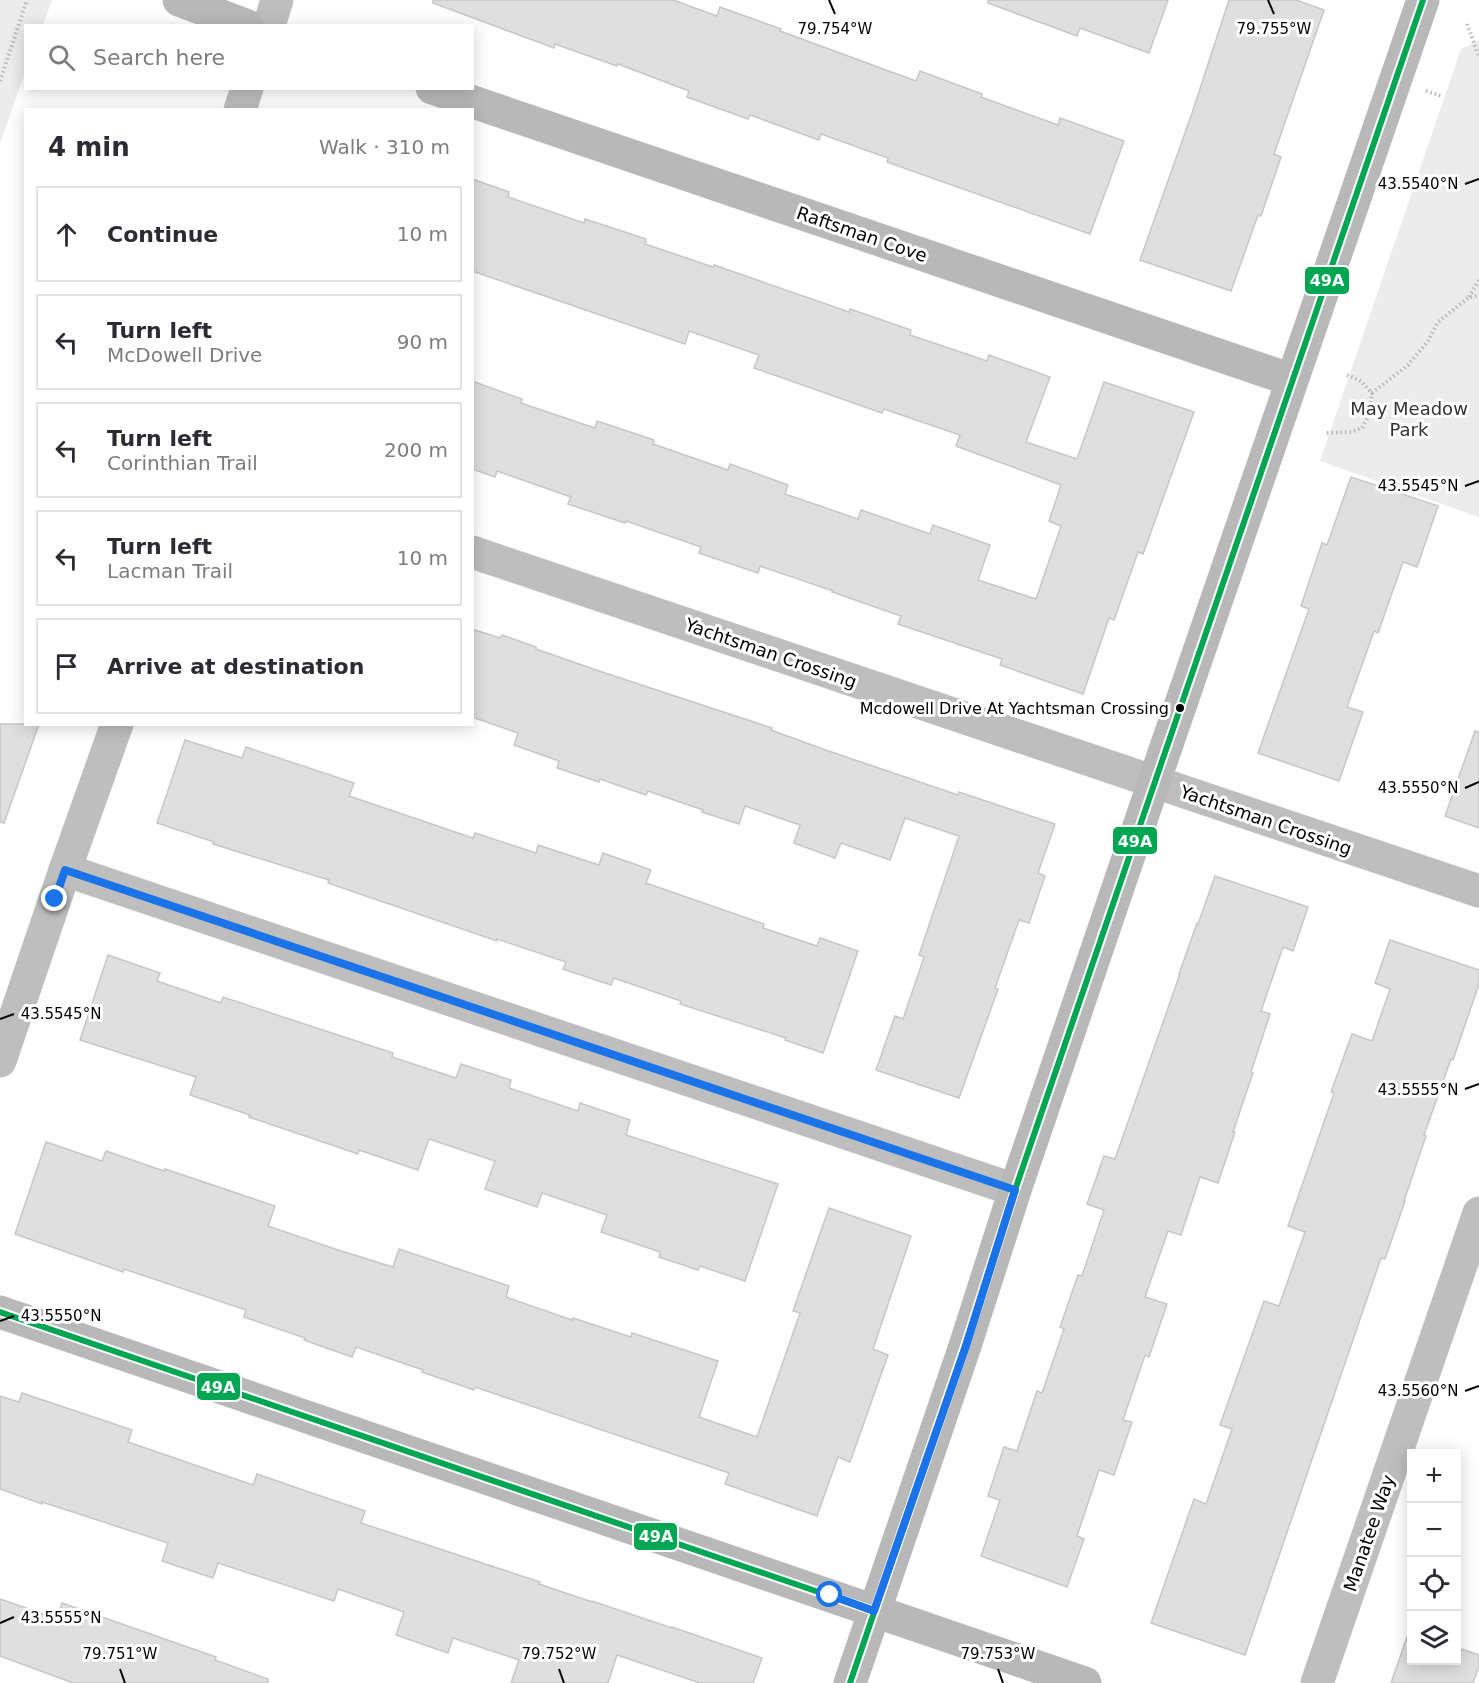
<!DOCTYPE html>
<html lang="en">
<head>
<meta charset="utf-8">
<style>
  body { margin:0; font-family:"DejaVu Sans",sans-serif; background:#f2f2f3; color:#2b2b33 }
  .controls { position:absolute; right:18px; bottom:18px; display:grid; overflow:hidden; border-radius:0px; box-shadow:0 3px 15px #0003 }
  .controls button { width:54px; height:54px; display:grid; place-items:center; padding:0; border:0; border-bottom:2px solid #e1e1e2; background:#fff; color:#2b2b33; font:30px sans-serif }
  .stop { position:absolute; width:18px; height:18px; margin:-14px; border:4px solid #1a73e8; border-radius:50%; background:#fff }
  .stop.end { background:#1a73e8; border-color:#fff; box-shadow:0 2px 6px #0008 }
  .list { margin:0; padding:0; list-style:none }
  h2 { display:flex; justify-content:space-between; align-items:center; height:78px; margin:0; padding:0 24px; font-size:26px }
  h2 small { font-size:20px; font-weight:400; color:#7c7c81 }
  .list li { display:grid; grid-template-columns:39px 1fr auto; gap:18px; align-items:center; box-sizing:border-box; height:96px; margin:0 12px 12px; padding:0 12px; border:2px solid #e1e1e2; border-radius:0px }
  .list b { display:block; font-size:22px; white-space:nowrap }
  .list p { margin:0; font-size:20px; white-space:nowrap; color:#7c7c81 }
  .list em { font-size:20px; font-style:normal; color:#7c7c81 }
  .icon { flex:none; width:33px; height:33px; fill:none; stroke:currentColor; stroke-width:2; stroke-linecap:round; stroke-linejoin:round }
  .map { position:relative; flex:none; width:1479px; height:1683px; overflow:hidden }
  .search { position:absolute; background:#fff; box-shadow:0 3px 15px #0003; left:24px; top:24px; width:450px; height:66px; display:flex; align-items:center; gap:15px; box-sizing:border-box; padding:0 21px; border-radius:0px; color:#7c7c81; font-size:22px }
  .panel { position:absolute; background:#fff; box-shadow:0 3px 15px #0003; left:24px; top:108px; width:450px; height:618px; border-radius:0px }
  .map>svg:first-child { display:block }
  .green { fill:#ececec }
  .building { fill:#dfdfdf; stroke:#c7c7c7; stroke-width:1.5 }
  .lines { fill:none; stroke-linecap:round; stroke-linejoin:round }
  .path { stroke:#b9b9b9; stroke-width:4; stroke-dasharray:1.5 3; stroke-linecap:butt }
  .street { stroke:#bebebe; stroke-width:33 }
  .secondary { stroke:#b8b8b8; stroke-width:33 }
  .bus-1-casing { stroke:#fff; stroke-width:10 }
  .bus-1 { stroke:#00a651; stroke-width:6 }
  .route { stroke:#1a73e8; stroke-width:8 }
  .ticks { fill:none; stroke:#000; stroke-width:2 }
  .bus-dot { fill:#000; stroke:#fff; stroke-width:2 }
  .labels { text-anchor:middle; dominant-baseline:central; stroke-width:6; stroke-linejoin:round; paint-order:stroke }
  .bus-label { font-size:16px; fill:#000; stroke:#fff; text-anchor:end }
  .street-label { font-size:18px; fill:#000; stroke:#fff }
  .park-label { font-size:18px; fill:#333; stroke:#fff }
  .ticks-label { font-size:15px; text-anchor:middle; fill:#000; stroke:#fff; stroke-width:6; stroke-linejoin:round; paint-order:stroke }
  .line-badge { stroke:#fff; stroke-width:2 }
  .badge-label { font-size:16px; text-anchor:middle; font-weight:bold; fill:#fff }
</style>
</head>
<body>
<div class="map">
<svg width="1479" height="1683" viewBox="0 0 1479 1683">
  <rect width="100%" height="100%" fill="#fff"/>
  <!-- green -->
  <g class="green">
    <polygon points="0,0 52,0 43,25 26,26 25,73 0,143"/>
    <polygon points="1479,40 1479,517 1320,461 1461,49"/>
  </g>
  <!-- building -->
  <g class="building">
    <polygon points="433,0 673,0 717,16 720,7 781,29 780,31 916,81 920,71 982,94 981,97 1058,125 1060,118 1124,141 1090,234 887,162 888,158 821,134 819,140 750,115 748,119 687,97 689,91 618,64 617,66 555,44 554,48 433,3"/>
    <polygon points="988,0 1168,0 1149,53 1080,28 1077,36 988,3"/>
    <polygon points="1229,0 1296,0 1324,10 1274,154 1281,157 1261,216 1258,215 1231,291 1140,260 1192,113"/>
    <polygon points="472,179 509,192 508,197 584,223 585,219 646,239 645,244 713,267 714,265 849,312 850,309 911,330 910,335 987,361 989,355 1050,377 1026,442 1077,459 1104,382 1194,412 1143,554 1138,552 1114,620 1109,618 1083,694 1000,665 1002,659 898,624 901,616 832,592 833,591 760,566 758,573 699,553 701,547 626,521 625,523 568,504 571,497 497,471 495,477 472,469 472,381 522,399 521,403 595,428 597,421 654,440 653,444 728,470 730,464 788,485 785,494 858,519 861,510 930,534 933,525 990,545 978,580 1036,599 1061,526 1049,521 1061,485 956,446 960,435 884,409 882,413 754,368 759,355 689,331 685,344 472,271"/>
    <polygon points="1351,477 1438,506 1417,567 1403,562 1378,633 1374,631 1347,707 1363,712 1339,781 1258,753 1309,609 1301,606 1322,543 1327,545"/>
    <polygon points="472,629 500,638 502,635 536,647 536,649 599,671 772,728 771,730 820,748 958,795 959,792 1055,824 1038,873 1045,876 1029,923 1019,920 995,988 998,989 959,1098 876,1070 895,1016 903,1019 924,957 919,955 959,836 905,818 890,860 841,843 835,858 794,843 800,825 745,806 739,824 702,812 703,810 648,791 646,795 600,779 599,782 557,768 559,761 514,745 518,733 472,717"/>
    <polygon points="0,724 39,724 4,823 0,822"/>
    <polygon points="1475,731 1479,732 1479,828 1445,816"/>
    <polygon points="185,740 242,758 246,747 354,783 349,796 473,838 475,833 536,853 538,845 599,865 603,853 651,870 646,883 764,924 763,928 817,946 820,938 858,951 823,1053 785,1040 786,1038 680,1004 681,1001 614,978 611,985 563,969 566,962 497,939 497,941 328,883 329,880 213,844 214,842 157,823"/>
    <polygon points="1215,876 1308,907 1293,951 1283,947 1261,1011 1270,1014 1251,1072 1253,1073 1233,1132 1235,1132 1218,1183 1200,1177 1181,1235 1168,1231 1145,1297 1167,1304 1149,1357 1145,1355 1123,1420 1132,1422 1114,1475 1099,1470 1077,1536 1084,1539 1067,1587 981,1556 1000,1500 988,1496 1004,1447 1017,1451 1037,1391 1042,1393 1064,1329 1060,1327 1078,1275 1082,1276 1104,1210 1087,1204 1104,1156 1115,1159 1180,974 1179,974 1197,923 1198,924"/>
    <polygon points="1390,940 1479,970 1479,984 1453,1060 1451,1059 1424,1135 1426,1136 1404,1201 1405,1201 1385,1259 1381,1258 1245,1655 1151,1623 1194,1499 1206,1504 1232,1429 1220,1425 1264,1301 1279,1306 1305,1232 1288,1226 1334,1093 1331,1092 1352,1034 1372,1041 1390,989 1375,983"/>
    <polygon points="108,955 160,973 157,981 221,1003 223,997 283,1017 393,1053 392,1057 456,1078 461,1064 511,1080 509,1088 578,1111 580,1103 630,1120 626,1135 778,1184 745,1281 700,1266 698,1270 659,1257 660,1252 601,1232 607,1215 542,1193 537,1207 485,1189 495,1161 429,1139 418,1170 359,1150 358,1154 249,1117 250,1115 190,1095 196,1077 80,1040"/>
    <polygon points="46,1142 102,1161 106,1151 164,1171 165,1169 275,1206 268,1226 335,1249 393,1267 399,1249 509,1286 506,1297 572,1320 573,1318 631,1337 632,1333 718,1361 699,1417 757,1437 800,1313 793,1311 829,1208 911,1236 873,1349 888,1355 850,1462 838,1457 817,1516 725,1484 729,1473 475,1387 474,1390 422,1372 423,1370 356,1347 352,1357 304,1340 305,1338 244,1317 246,1310 124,1269 123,1272 15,1234"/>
    <polygon points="22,1393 132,1430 128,1442 253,1485 257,1474 306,1491 365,1511 361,1523 540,1582 539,1584 592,1602 592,1601 672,1628 672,1627 762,1658 753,1683 700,1683 617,1655 608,1683 511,1683 519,1660 453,1638 448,1653 396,1635 404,1612 338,1589 334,1601 218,1563 213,1578 162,1561 168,1543 42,1502 42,1504 0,1489 0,1396 19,1402"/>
    <polygon points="0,1599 57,1619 62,1603 216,1657 215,1660 268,1679 268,1683 73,1683 0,1656"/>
    <polygon points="1409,1631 1412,1632 1412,1660 1456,1660 1456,1647 1479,1655 1479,1666 1473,1683 1391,1683"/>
  </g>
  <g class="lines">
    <!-- path -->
    <g class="path">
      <polyline points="1467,24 1479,57"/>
      <polyline points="0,81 27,0"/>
      <polyline points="1426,91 1442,96"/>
      <polyline points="1469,297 1479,280"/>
      <polyline points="1347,375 1361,381 1372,393 1408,365 1428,341 1438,322 1468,298 1479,295"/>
      <polyline points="1327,433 1351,432 1362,428 1370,413 1372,393"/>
    </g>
    <!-- street -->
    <g class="street">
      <polyline points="269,26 277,0"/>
      <polyline points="240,110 247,88"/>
      <polyline points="472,552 1479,891"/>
      <polyline points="65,870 1015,1190"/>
      <polyline points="0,1061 65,870 117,724"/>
      <polyline points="1317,1683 1479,1213"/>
    </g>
    <!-- secondary -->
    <g class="secondary">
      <polyline points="179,0 248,26"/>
      <polyline points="432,88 1292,380"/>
      <polyline points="0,1312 1085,1683"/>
      <polyline points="850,1683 965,1346 1015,1190 1154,782 1423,0"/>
    </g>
    <defs>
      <g id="bus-1">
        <polyline points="0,1312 874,1611"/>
        <polyline points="850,1683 965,1346 1015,1190 1423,0"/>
      </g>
    </defs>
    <!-- bus-1 casing -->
    <use href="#bus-1" class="bus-1-casing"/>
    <!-- bus-1 -->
    <use href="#bus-1" class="bus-1"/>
  </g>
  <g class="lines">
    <!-- route -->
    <polyline class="route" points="55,899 65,870 1015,1190 966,1346 874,1611 830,1595"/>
  </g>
  <!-- ticks -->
  <path class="ticks" d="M829,0L835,14M1268,0L1274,14M1465,184L1479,179M1465,486L1479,481M1465,788L1479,782M0,1019L14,1014M1465,1089L1479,1084M0,1321L14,1316M1465,1391L1479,1386M0,1623L14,1617M120,1669L125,1683M559,1669L564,1683M998,1669L1003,1683"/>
  <!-- markers -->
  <circle class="bus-dot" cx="1180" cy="708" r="5"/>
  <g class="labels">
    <!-- bus labels -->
    <g class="bus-label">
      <text x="1169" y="708">Mcdowell Drive At Yachtsman Crossing</text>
    </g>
    <!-- street labels -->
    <g class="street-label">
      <text transform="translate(862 234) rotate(19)">Raftsman Cove</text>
      <text transform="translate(771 653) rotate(19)">Yachtsman Crossing</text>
      <text transform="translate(1266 820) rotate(19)">Yachtsman Crossing</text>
      <text transform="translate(1369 1533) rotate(-71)">Manatee Way</text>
    </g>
    <!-- park labels -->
    <g class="park-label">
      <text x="1409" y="408">May Meadow<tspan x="1409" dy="21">Park</tspan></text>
    </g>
  </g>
  <g class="ticks-label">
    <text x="835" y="34">79.754°W</text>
    <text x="1274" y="34">79.755°W</text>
    <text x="1418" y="189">43.5540°N</text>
    <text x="1418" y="491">43.5545°N</text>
    <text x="1418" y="793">43.5550°N</text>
    <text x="61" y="1019">43.5545°N</text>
    <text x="1418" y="1095">43.5555°N</text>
    <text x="61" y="1321">43.5550°N</text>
    <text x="1418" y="1396">43.5560°N</text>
    <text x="61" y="1623">43.5555°N</text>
    <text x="120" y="1659">79.751°W</text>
    <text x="559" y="1659">79.752°W</text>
    <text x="998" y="1659">79.753°W</text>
  </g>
  <g class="line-badge">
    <rect x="1304" y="266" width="46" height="29" rx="6" fill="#00a651"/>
    <rect x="1112" y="826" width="46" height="29" rx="6" fill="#00a651"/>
    <rect x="196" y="1372" width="45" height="29" rx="6" fill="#00a651"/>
    <rect x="633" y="1522" width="45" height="29" rx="6" fill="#00a651"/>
  </g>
  <g class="badge-label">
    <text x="1327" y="286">49A</text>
    <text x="1135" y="847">49A</text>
    <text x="218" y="1393">49A</text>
    <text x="656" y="1542">49A</text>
  </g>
</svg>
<div class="controls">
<button>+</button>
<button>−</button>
<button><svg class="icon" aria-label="locate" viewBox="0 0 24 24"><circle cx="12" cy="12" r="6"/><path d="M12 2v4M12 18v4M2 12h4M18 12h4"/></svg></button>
<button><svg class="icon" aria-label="layers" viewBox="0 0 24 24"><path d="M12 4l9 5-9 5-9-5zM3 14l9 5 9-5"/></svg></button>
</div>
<div class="stop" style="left:830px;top:1595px"></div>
<div class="stop end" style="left:55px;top:899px"></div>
<div class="search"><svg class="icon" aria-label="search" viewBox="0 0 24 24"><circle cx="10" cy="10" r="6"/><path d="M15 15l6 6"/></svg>Search here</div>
<section class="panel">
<h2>4 min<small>Walk · 310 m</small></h2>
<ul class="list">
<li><svg class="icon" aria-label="ahead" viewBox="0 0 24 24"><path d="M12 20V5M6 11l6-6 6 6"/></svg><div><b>Continue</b></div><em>10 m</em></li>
<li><svg class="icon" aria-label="left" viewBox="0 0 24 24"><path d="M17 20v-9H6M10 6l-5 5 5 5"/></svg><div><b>Turn left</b><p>McDowell Drive</p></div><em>90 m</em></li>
<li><svg class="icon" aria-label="left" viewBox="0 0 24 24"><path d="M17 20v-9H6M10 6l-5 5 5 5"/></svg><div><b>Turn left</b><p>Corinthian Trail</p></div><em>200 m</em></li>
<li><svg class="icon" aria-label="left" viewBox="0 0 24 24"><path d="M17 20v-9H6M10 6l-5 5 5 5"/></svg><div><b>Turn left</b><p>Lacman Trail</p></div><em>10 m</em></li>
<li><svg class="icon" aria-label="arrive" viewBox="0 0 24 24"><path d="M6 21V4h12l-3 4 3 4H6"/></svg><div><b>Arrive at destination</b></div></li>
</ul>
</section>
</div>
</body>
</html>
